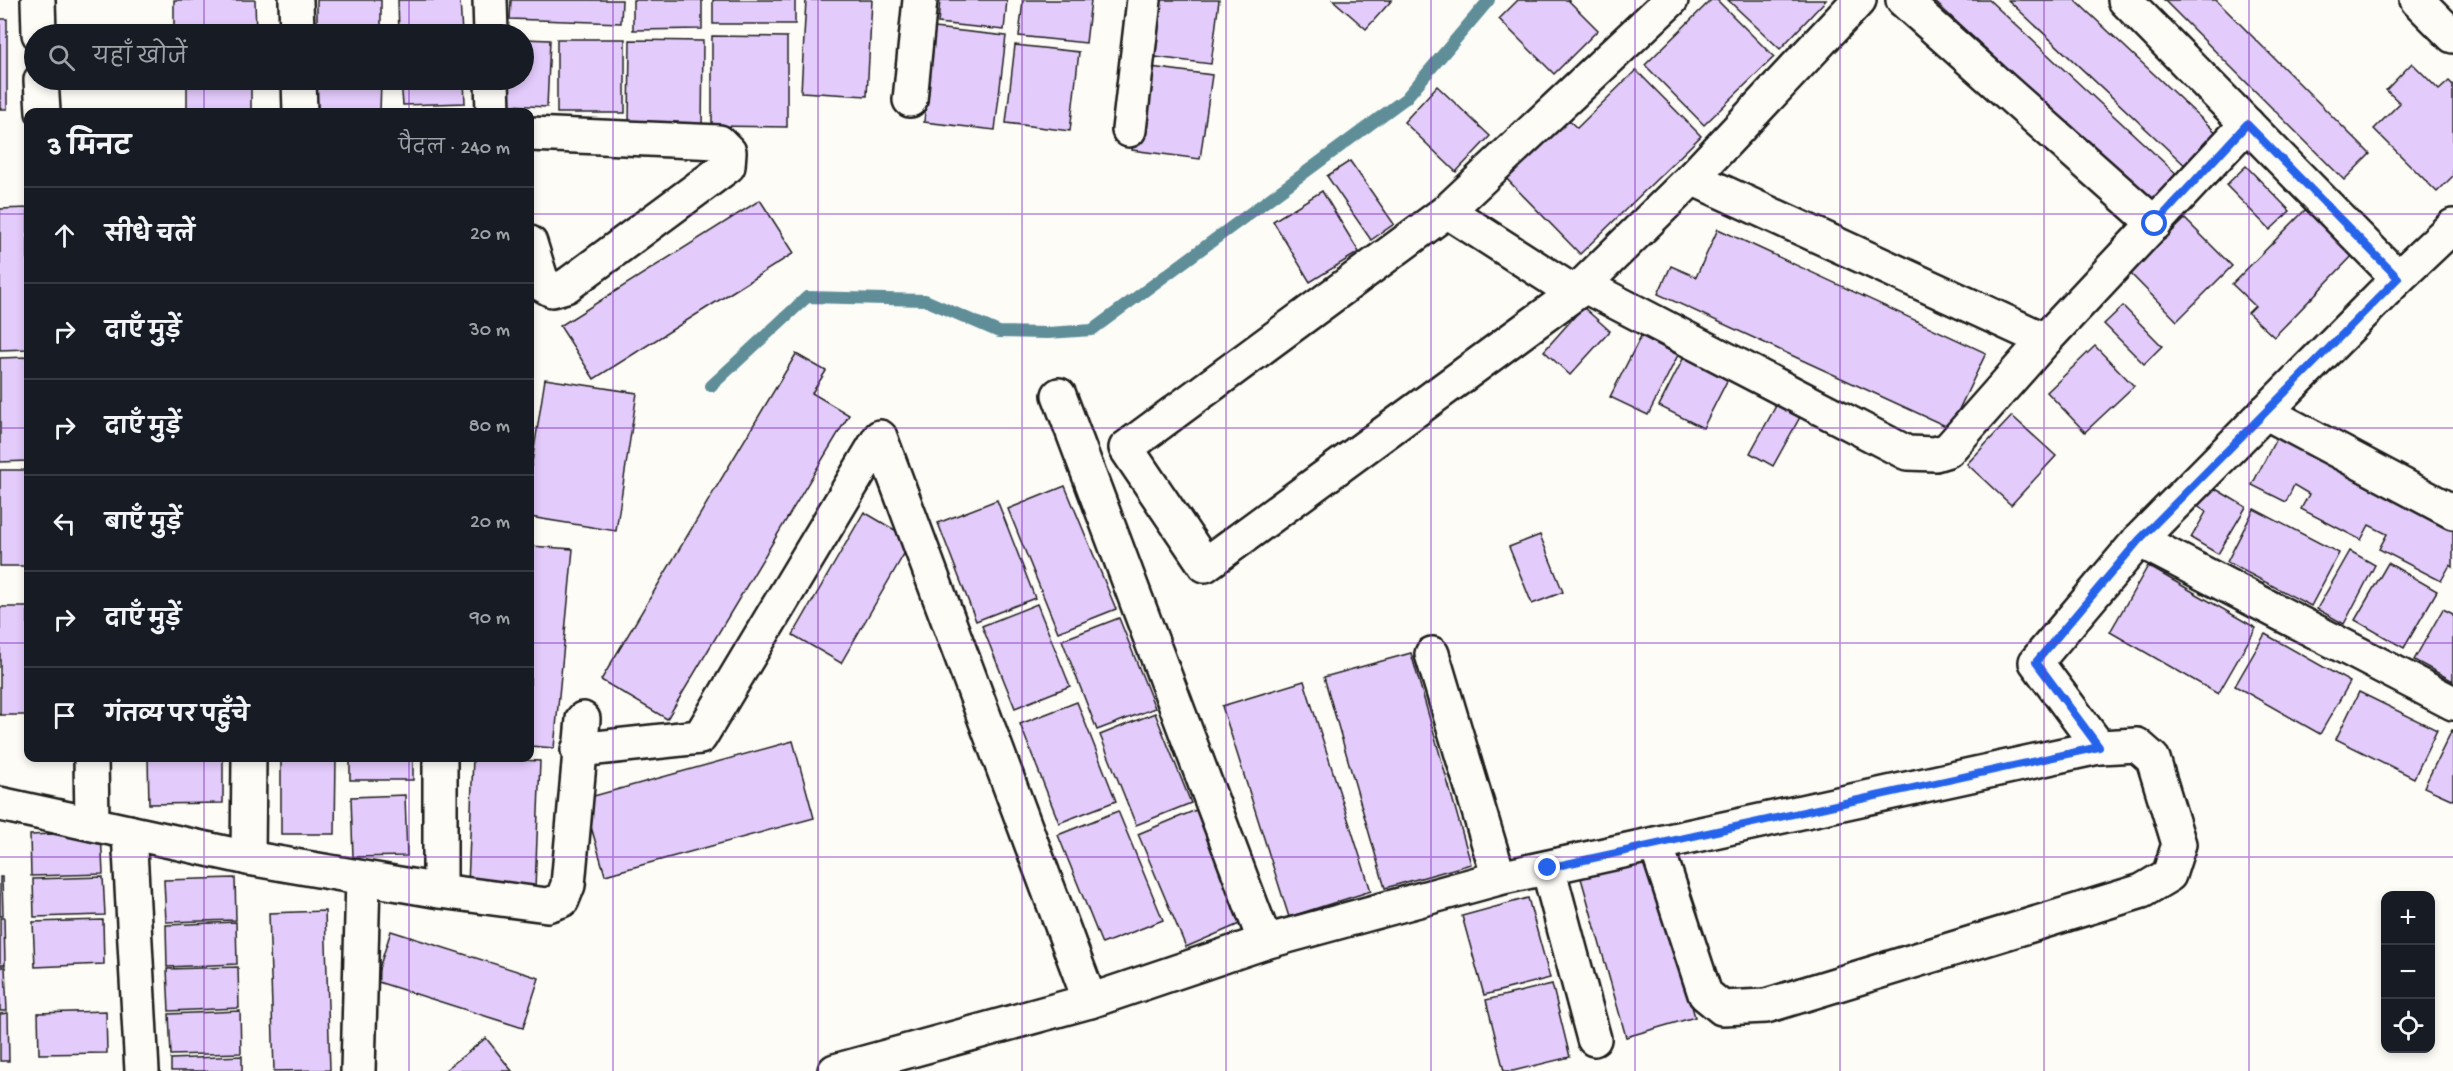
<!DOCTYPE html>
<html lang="hi">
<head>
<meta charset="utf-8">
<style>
  body { margin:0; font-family:"Gochi Hand","Playpen Sans Deva",sans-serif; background:#242831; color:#f1f3f6 }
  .controls { position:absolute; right:18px; bottom:18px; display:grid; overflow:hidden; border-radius:12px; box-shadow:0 3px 9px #0003 }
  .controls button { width:54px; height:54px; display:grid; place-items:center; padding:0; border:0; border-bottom:2px solid #363941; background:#171b24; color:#f1f3f6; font:30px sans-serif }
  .stop { position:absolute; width:18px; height:18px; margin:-14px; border:4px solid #2563eb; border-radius:50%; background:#fff }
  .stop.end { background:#2563eb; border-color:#fff; box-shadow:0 2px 6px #0008 }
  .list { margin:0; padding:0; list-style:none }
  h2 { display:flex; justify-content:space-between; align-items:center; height:78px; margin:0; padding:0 24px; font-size:26px }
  h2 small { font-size:20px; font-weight:400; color:#9ea1a6 }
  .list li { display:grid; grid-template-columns:39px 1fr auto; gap:18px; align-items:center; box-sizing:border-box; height:96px; padding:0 24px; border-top:2px solid #363941 }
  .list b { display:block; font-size:22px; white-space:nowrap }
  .list em { font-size:20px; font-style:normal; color:#9ea1a6 }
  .icon { flex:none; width:33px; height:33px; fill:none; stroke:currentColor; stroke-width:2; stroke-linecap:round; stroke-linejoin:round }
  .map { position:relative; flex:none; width:2453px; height:1071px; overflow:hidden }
  .search { position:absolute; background:#171b24; box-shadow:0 3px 9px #0003; left:24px; top:24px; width:510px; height:66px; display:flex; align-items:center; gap:15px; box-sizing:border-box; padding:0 21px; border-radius:33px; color:#9ea1a6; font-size:22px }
  .panel { position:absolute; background:#171b24; box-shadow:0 3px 9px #0003; left:24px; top:108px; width:510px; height:654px; border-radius:12px }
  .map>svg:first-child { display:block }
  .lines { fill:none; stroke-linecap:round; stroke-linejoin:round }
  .stream { stroke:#5f8e98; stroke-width:12 }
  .building { fill:#e3cbfb; stroke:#1c1c1c; stroke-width:1.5 }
  .minor-casing { stroke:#1c1c1c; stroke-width:38 }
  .minor { stroke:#fdfcf7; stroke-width:33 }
  .route { stroke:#2563eb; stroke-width:8 }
  .grid { fill:none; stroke:#7b2cbf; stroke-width:1.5; stroke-opacity:0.55 }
</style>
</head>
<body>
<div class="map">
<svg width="2453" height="1071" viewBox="0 0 2453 1071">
  <rect width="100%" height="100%" fill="#fdfcf7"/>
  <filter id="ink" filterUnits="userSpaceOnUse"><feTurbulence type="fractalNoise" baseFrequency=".0167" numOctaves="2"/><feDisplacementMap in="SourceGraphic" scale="12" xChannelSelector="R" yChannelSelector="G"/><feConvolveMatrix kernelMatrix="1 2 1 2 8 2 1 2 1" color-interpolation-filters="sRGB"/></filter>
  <g filter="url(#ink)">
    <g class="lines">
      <!-- stream -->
      <polyline class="stream" points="711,386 807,297 925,300 999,332 1048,333 1092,330 1406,98 1489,0"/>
    </g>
    <!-- building -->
    <g class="building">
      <polygon points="174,0 255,0 256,34 174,34"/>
      <rect x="317" y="0" width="64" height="34"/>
      <polygon points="398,0 460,0 462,34 399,34"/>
      <polygon points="511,0 622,0 621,23 510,19"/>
      <polygon points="633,0 702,0 702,29 633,30"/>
      <rect x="713" y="0" width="82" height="24"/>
      <polygon points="806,0 872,0 867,96 801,92"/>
      <polygon points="940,0 1007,0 1004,30 938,23"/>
      <polygon points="1023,0 1091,0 1086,43 1019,36"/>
      <polygon points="1154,0 1219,0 1211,64 1147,56"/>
      <polygon points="1333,0 1392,0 1366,29"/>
      <polygon points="1518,0 1568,0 1598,30 1554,74 1499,19"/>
      <polygon points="1711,0 1717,0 1774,57 1704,125 1645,65"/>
      <polygon points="1728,0 1826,0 1780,49"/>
      <polygon points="1933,0 1989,0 2183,180 2157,207"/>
      <polygon points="2008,0 2075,0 2221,137 2190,170"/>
      <polygon points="2164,0 2216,0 2370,154 2344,180"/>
      <rect x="0" y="19" width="7" height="90"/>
      <polygon points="934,28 1006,36 995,130 924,122"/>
      <polygon points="712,36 787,37 787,127 712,126"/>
      <polygon points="524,39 550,40 547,107 509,105 510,80 524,80"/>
      <rect x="557" y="39" width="68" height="74"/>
      <polygon points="630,40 703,41 702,129 629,128"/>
      <polygon points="1015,45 1079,52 1070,131 1006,123"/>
      <polygon points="2412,63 2439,90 2449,81 2453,85 2453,176 2437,192 2374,129 2400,103 2386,90"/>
      <polygon points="1143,66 1212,75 1200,159 1132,150"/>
      <polygon points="1636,70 1701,136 1580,254 1499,171 1560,112 1577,128"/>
      <rect x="187" y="80" width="64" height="32"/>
      <polygon points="316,80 381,80 380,112 314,112"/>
      <polygon points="401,80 464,80 465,103 403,105"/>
      <polygon points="1437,86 1490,136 1456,172 1404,122"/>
      <polygon points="1350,161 1394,224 1371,240 1327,176"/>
      <polygon points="2246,166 2290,211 2270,230 2226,185"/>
      <polygon points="1322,191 1359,252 1310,282 1273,221"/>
      <polygon points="760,200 794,253 594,379 560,326"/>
      <polygon points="2309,206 2356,252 2274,337 2248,313 2255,306 2232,284"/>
      <polygon points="28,208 28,349 0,350 0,209"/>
      <polygon points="2185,219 2232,266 2177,321 2130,273"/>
      <polygon points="1718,229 1986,353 1950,428 1658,294 1671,266 1696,277"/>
      <polygon points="2123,306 2162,346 2144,364 2104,324"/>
      <polygon points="1583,307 1610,331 1570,375 1544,351"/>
      <polygon points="1641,336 1678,355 1648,415 1610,397"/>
      <polygon points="2095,346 2134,386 2085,432 2047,392"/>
      <polygon points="796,354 826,371 812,393 849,415 667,719 601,680"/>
      <polygon points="1685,355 1729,377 1703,428 1659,406"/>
      <polygon points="28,357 28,461 0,462 0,358"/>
      <polygon points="545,379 637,393 616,531 530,517 530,475"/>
      <polygon points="1782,395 1805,408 1773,466 1750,453"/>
      <polygon points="2012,416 2056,456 2011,505 1967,464"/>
      <polygon points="2281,429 2453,517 2453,567 2450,565 2441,581 2379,549 2387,534 2369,525 2361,540 2301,509 2309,494 2294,485 2286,502 2252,485"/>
      <rect x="0" y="470" width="28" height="96"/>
      <polygon points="2209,485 2246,507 2218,554 2191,538 2206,512 2196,505"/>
      <polygon points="1065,486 1116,609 1058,632 1008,509"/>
      <polygon points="997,500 1035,598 976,621 938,523"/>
      <polygon points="2254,509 2339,553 2311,606 2227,562"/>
      <polygon points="864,512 912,540 841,663 793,635"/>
      <polygon points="1540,535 1563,592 1532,604 1509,547"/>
      <polygon points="530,546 573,549 554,748 530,746"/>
      <polygon points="2350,551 2375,565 2344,624 2317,609"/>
      <polygon points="2388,563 2437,591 2404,648 2355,620"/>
      <polygon points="2148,566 2256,628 2218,694 2110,632"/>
      <polygon points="1037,604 1070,686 1015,708 982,626"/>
      <rect x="0" y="607" width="28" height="108"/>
      <polygon points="2443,609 2453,614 2453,681 2414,660"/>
      <polygon points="1119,618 1155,708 1097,730 1062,640"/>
      <polygon points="2265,634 2350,682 2320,734 2235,686"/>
      <polygon points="1411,653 1471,864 1385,888 1324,677"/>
      <polygon points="1304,681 1371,891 1289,917 1222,706"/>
      <polygon points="2359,692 2437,730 2414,778 2336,739"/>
      <polygon points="1077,702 1116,801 1059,823 1020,724"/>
      <polygon points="1155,713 1191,803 1136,825 1100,735"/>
      <polygon points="2452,730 2453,730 2453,800 2424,787"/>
      <polygon points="793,741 814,818 605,875 583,799"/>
      <polygon points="148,758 223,758 223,803 149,804"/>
      <polygon points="281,758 336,758 335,834 281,834"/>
      <rect x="350" y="758" width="63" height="22"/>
      <polygon points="473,758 540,761 535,889 468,886"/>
      <polygon points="405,795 407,856 353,857 351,797"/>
      <polygon points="1196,810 1244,922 1186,947 1138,834"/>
      <polygon points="1118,811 1163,920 1102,944 1058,835"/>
      <polygon points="101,832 103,874 31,876 30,835"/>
      <polygon points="1649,852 1695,1017 1626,1037 1579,871"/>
      <polygon points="0,877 2,877 3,916 0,916"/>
      <polygon points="103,877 105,915 34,917 33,879"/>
      <polygon points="235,878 236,920 166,922 164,880"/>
      <polygon points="1528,898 1550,978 1484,995 1462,916"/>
      <polygon points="325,911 330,1070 274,1071 269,913"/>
      <polygon points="0,918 4,918 5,965 0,965"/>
      <polygon points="103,920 104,964 35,967 33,922"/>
      <polygon points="236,922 237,964 167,967 166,925"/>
      <polygon points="391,931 539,978 523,1028 375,981"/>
      <polygon points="0,967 5,967 7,1011 0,1011"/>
      <polygon points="238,967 239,1008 169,1011 167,969"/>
      <polygon points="1552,984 1570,1057 1513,1071 1504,1071 1486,1000"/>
      <polygon points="106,1011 107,1053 39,1054 38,1013"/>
      <polygon points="240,1011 241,1053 171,1055 169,1014"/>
      <polygon points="8,1013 9,1061 0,1061 0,1014"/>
      <polygon points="486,1038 512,1071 444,1071"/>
      <polygon points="242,1056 242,1071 171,1071 171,1059"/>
    </g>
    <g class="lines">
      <defs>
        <g id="minor">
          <polyline points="38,0 39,34"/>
          <polyline points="296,0 297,34"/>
          <polyline points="490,0 491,34"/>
          <polyline points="1671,0 1447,211 1126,448 1205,565 1575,293 1692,178 1859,0"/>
          <polyline points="1903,0 2155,224"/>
          <polyline points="2125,0 2398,278"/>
          <polyline points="2417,0 2453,36"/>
          <polyline points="41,80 43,112"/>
          <polyline points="299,80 300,112"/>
          <polyline points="492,80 493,112"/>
          <polyline points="910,100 920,0"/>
          <polyline points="1129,130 1144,0"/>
          <polyline points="530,134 719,142 729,152 728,166 566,286 552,290 543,285 530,243"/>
          <polyline points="1692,178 2045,340"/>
          <polyline points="1447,211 1575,293"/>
          <polyline points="1583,285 1907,453 1935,454 1948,450 2045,340 2247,124"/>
          <polyline points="1059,395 1265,942"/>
          <polyline points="2265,412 2453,512"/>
          <polyline points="2139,540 2453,703"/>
          <polyline points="1432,654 1499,878"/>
          <polyline points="2099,747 2036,662 2139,540 2398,278 2453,226"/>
          <polyline points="578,750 700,737 880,437 1090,1001"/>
          <polyline points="91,758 92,823"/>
          <polyline points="440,758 440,891"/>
          <polyline points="0,804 248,858 440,891 547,905 562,900 568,885 583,719"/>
          <polyline points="129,832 142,1071"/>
          <polyline points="248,858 249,758"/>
          <polyline points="1548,868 1594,1039"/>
          <polyline points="358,1071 363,878"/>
          <polyline points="835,1071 1090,1001 1265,942 1499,878 2099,747 2137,745 2153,759 2179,844 2169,875 2142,891 1766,1006 1722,1008 1705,994 1656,844"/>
        </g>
      </defs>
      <!-- minor casing -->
      <use href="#minor" class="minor-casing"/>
      <!-- minor -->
      <use href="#minor" class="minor"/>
    </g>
  </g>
  <g class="lines" filter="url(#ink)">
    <!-- route -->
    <polyline class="route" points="1548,868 2099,747 2036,662 2139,540 2398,278 2247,124 2155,224"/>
  </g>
  <!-- grid -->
  <path class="grid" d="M204,0V34M409,0V34M613,0V1071M818,0V1071M1022,0V1071M1226,0V1071M1431,0V1071M1635,0V1071M1840,0V1071M2044,0V1071M2249,0V1071M204,80V112M409,80V112M0,214H28M530,214H2453M0,428H28M530,428H2453M0,643H28M530,643H2453M204,758V1071M409,758V1071M0,857H2453"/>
</svg>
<div class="controls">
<button>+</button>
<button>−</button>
<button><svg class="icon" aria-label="locate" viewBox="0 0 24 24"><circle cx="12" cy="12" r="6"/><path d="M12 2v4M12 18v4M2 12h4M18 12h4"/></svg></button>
</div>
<div class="stop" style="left:2155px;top:224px"></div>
<div class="stop end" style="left:1548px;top:868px"></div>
<div class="search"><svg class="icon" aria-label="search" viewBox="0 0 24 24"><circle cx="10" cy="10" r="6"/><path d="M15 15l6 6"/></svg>यहाँ खोजें</div>
<section class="panel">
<h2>3 मिनट<small>पैदल · 240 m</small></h2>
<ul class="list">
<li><svg class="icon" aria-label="ahead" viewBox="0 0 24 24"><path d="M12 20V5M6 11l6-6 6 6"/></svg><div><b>सीधे चलें</b></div><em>20 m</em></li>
<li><svg class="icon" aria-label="right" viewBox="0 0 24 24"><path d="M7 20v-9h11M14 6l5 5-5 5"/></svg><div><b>दाएँ मुड़ें</b></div><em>30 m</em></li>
<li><svg class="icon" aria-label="right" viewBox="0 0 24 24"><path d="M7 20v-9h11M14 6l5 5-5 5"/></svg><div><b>दाएँ मुड़ें</b></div><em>80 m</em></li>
<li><svg class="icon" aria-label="left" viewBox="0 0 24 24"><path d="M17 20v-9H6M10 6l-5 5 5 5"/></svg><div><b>बाएँ मुड़ें</b></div><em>20 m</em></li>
<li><svg class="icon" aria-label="right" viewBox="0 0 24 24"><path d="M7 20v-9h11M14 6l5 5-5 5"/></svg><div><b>दाएँ मुड़ें</b></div><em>90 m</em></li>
<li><svg class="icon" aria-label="arrive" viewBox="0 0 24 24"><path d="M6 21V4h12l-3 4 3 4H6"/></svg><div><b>गंतव्य पर पहुँचे</b></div></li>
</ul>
</section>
</div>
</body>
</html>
